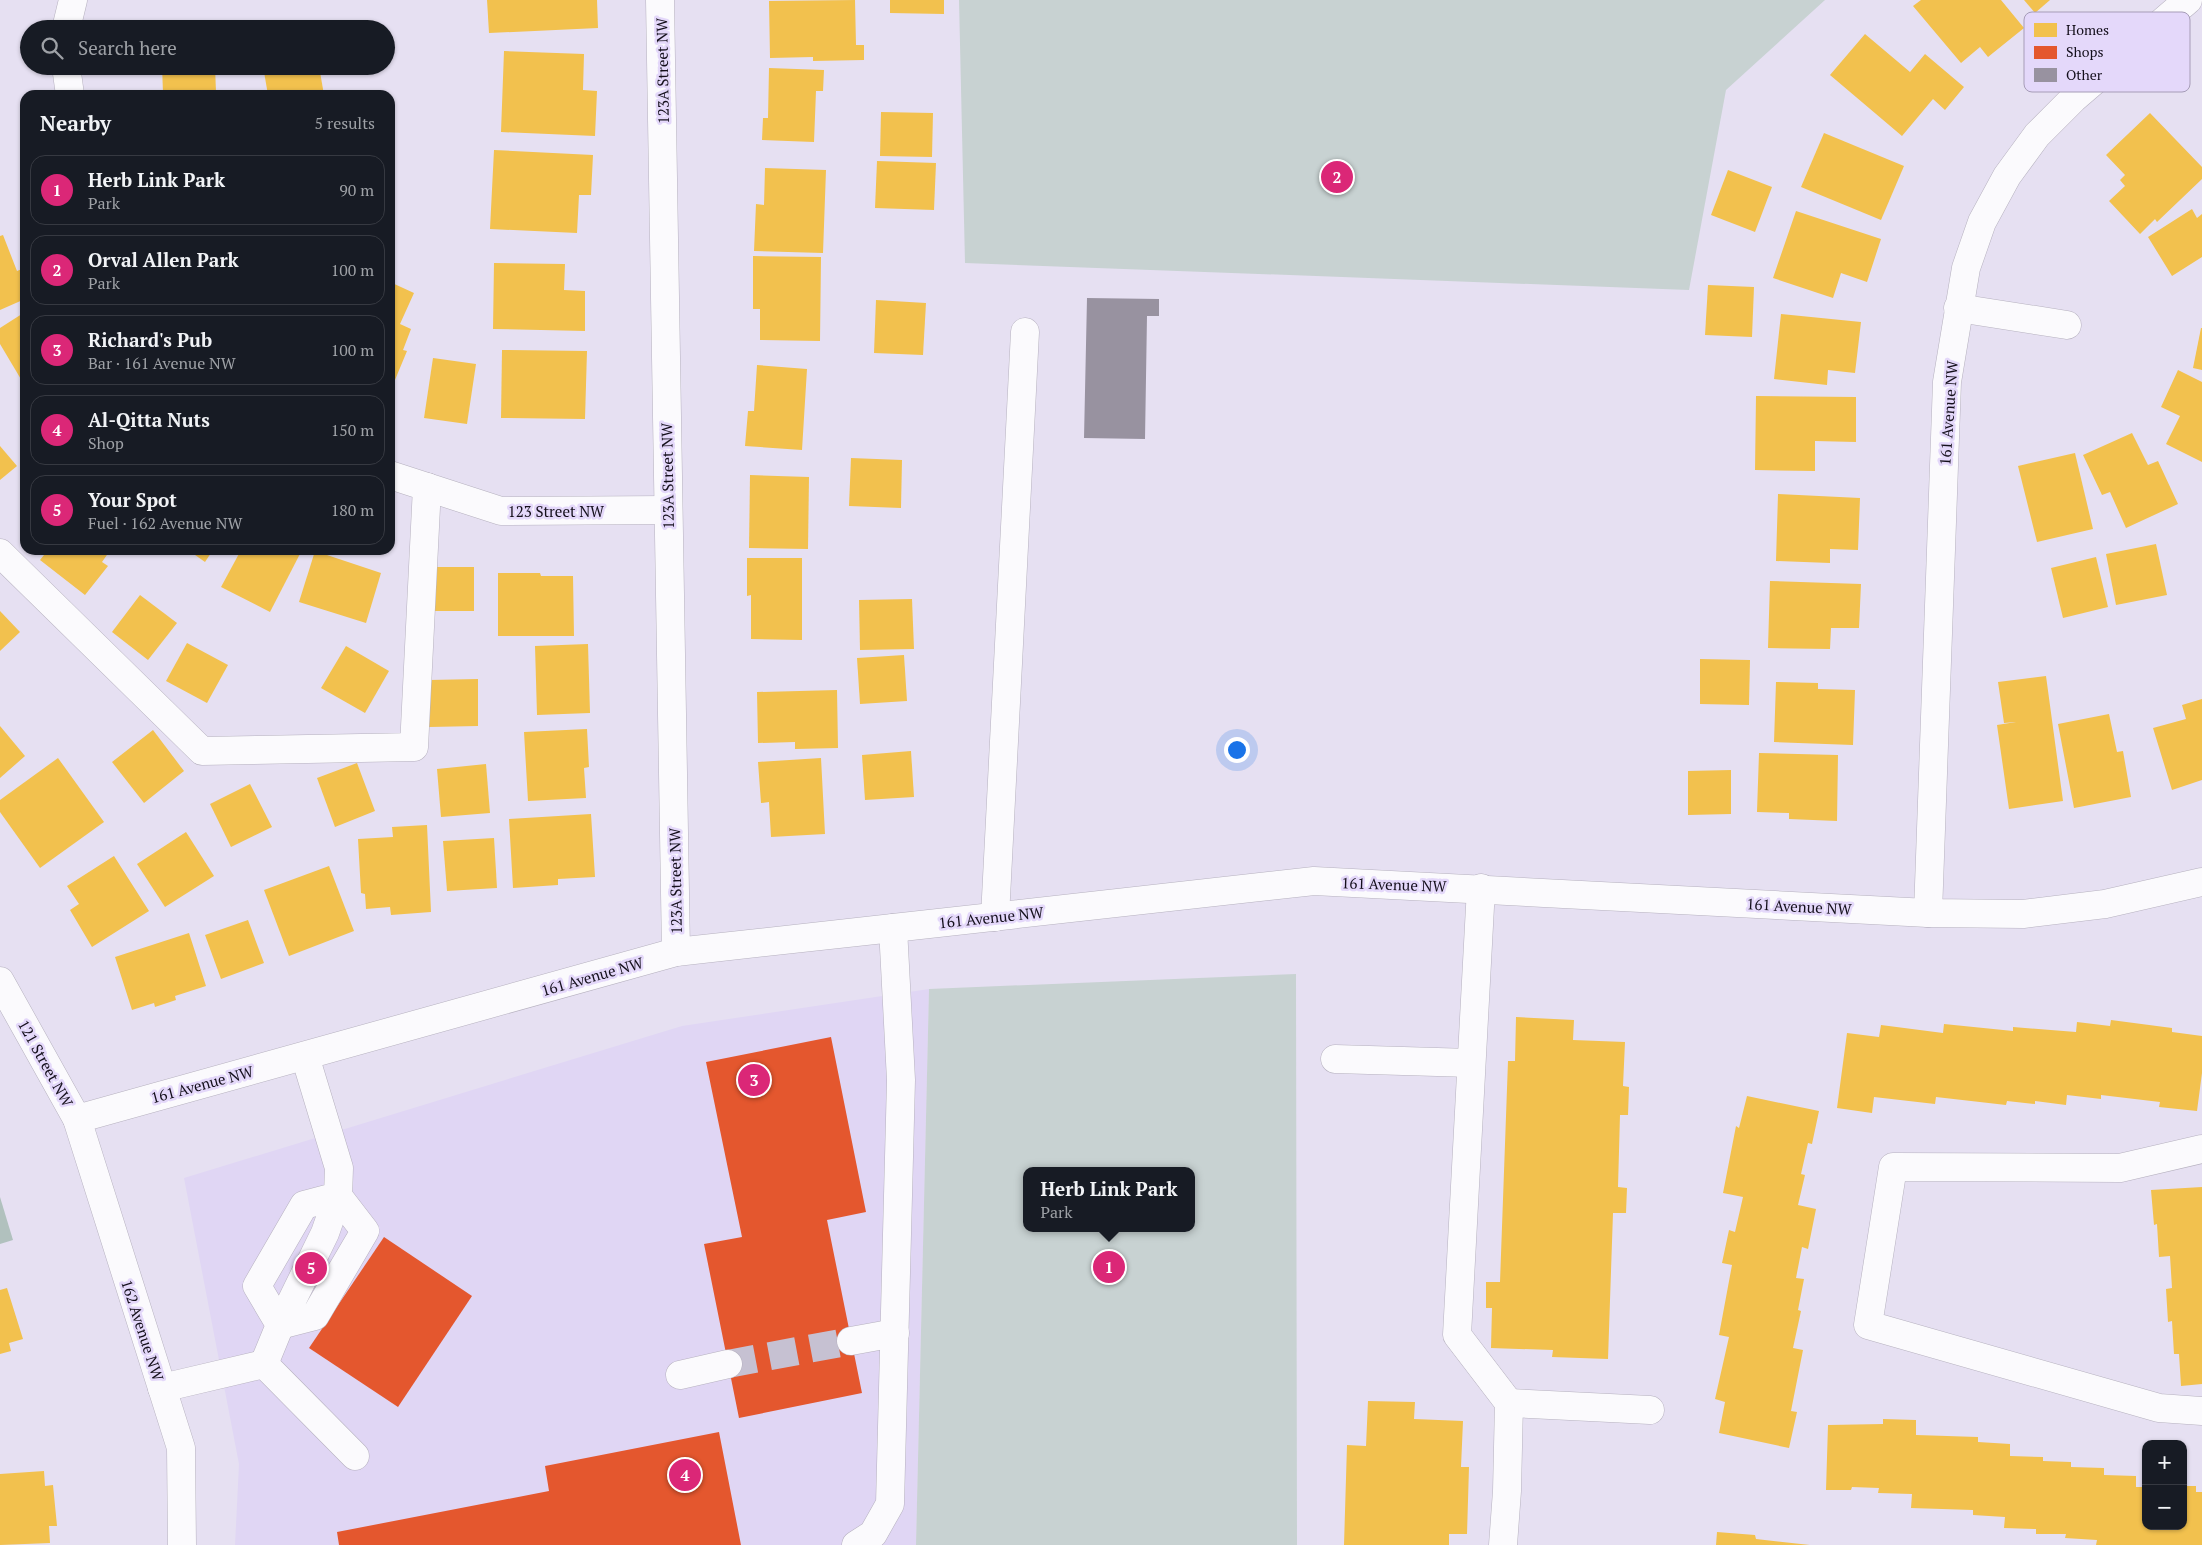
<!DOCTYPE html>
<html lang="en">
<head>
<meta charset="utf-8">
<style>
  body { margin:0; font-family:"PT Serif",serif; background:#20242c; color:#f1f3f6 }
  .controls { position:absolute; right:15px; bottom:15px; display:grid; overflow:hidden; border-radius:10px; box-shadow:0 1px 4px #0004 }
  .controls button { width:45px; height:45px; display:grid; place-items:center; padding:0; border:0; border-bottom:1px solid #363941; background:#171b24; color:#f1f3f6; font:25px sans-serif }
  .you { position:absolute; left:1236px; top:749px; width:18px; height:18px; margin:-12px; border:4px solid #fff; border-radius:50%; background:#1a73e8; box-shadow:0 0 0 8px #1a73e833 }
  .badge { display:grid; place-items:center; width:32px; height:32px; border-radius:50%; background:#db2777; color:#fff; font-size:16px; font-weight:700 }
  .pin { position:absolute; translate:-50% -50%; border:2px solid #fff; box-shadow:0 1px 5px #0006 }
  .popup { position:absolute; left:1023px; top:1167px; width:172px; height:65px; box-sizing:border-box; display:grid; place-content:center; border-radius:10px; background:#171b24; filter:drop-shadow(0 1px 4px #0005); font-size:16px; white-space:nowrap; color:#9ea1a6 }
  .popup b { font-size:19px; color:#f1f3f6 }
  .popup::after { content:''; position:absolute; left:50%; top:100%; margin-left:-10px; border:10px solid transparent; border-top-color:#171b24 }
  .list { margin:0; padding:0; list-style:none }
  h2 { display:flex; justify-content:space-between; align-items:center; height:65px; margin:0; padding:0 20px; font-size:21px }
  h2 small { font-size:16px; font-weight:400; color:#9ea1a6 }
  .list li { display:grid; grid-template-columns:32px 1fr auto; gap:15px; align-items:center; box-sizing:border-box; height:70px; margin:0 10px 10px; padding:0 10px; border:1px solid #363941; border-radius:15px }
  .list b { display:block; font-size:19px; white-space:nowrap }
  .list p { margin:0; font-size:16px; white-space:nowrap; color:#9ea1a6 }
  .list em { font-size:16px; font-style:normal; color:#9ea1a6 }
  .icon { flex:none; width:28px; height:28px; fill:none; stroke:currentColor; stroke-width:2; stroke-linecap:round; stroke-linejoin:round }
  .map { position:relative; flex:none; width:2202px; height:1545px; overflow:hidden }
  .search { position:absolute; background:#171b24; box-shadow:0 1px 4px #0004; left:20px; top:20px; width:375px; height:55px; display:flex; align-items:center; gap:12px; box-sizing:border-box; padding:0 18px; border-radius:28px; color:#9ea1a6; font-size:19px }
  .panel { position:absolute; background:#171b24; box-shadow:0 1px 4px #0004; left:20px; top:90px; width:375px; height:465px; border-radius:15px }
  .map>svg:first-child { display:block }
  .built { fill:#e0d6f4 }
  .green { fill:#c8d2d2; fill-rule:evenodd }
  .forest { fill:#b1c1be }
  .homes { fill:#f2c14e }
  .shops { fill:#e4572e }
  .building { fill:#9892a0 }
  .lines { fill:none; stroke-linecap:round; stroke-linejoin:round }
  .minor-tunnel { stroke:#c6c1d2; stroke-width:28; stroke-dasharray:28 14; stroke-linecap:butt }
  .minor-casing { stroke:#b6b1bf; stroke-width:29 }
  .minor { stroke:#fbfafd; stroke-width:28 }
  .labels { text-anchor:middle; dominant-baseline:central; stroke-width:5; stroke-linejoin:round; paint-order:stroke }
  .street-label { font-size:15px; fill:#140f1b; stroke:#e4d8fa }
  .key { fill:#e4d8fa; stroke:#a69cb7; stroke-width:1 }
  .key-label { font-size:14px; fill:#140f1b }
</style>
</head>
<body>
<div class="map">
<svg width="2202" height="1545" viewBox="0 0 2202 1545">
  <rect width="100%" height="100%" fill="#e6e0f2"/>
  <!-- built -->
  <polygon class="built" points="929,989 916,1545 235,1545 239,1464 184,1178 682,1026"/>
  <!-- green -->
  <g class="green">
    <polygon points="959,0 1825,0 1726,90 1689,290 965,263"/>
    <path d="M1296,974L1297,1545H916L929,989ZM1026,1171H1192V1228H1026Z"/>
  </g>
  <!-- forest -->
  <polygon class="forest" points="0,1197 13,1240 0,1244"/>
  <!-- homes -->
  <g class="homes">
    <polygon points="487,0 597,0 598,28 489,33"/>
    <polygon points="855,0 856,45 864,45 864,60 813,61 813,57 770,58 769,1"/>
    <polygon points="890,0 944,0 944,14 890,13"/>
    <polygon points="1921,0 2001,0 2024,28 1988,57 1980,47 1961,63 1913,6"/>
    <polygon points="2024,0 2050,0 2035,13"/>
    <polygon points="214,22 214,29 157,29 157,24"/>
    <polygon points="1865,34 1910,72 1925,54 1964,87 1945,110 1933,99 1902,136 1830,75"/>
    <polygon points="504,51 584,54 583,90 597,91 595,136 501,132"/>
    <polygon points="162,66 215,66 216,92 163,93"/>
    <polygon points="263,66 319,66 324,95 268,95"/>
    <polygon points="769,68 824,70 823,91 816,91 814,142 762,140 763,118 768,118"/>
    <polygon points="881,112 933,113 932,157 880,156"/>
    <polygon points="2150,113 2202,167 2202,179 2157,222 2155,219 2140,234 2109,201 2125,186 2120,180 2125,175 2106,155"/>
    <polygon points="1824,133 1904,166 1881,220 1801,187"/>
    <polygon points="494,150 593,155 591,195 579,195 577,233 490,229"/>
    <polygon points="877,161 936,163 934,210 875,208"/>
    <polygon points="765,168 826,170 823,253 754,251 756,204 764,205"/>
    <polygon points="1728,170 1772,187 1755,232 1711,215"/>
    <polygon points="2192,209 2197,218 2202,214 2202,257 2172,276 2148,237"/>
    <polygon points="1796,211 1881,239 1867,282 1841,273 1833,298 1773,278"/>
    <polygon points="3,235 17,271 22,269 25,275 25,299 0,310 0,236"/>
    <polygon points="753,256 821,257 820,341 760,340 760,309 753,309"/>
    <polygon points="494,263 565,264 564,290 585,291 585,331 493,329"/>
    <polygon points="390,282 414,293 400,324 411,329 403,350 407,351 390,392"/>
    <polygon points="1708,285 1754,287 1752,337 1705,335"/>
    <polygon points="876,300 926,303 923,355 874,353"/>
    <polygon points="25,312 25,386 0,344 0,328"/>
    <polygon points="1781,314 1861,322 1855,373 1828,370 1827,385 1774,379"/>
    <polygon points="2201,328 2202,328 2202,370 2193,368"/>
    <polygon points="502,350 587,351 585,419 501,418"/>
    <polygon points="433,358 476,364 467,424 424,418"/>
    <polygon points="757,365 807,369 802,450 745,446 748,411 754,411"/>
    <polygon points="2178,370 2202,382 2202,462 2166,444 2180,416 2161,407"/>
    <polygon points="1756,396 1856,397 1856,442 1815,441 1815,471 1755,470"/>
    <polygon points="2132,433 2148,465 2158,461 2178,504 2126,528 2110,492 2102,495 2083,455"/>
    <polygon points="0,446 17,466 0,480"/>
    <polygon points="2075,453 2093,529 2037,542 2018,466"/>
    <polygon points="851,458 902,460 901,508 849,506"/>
    <polygon points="750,475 809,477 808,549 749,548"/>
    <polygon points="1778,494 1860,498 1858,550 1830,549 1830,563 1776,561"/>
    <polygon points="2156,544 2167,595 2116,605 2106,554"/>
    <polygon points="48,550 107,550 109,552 102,562 108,566 85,595 40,560"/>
    <polygon points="188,550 213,550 205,562"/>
    <polygon points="241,550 302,550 270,612 221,587"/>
    <polygon points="315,551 381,573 366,623 299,602"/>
    <polygon points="2096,557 2108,607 2063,618 2051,568"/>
    <polygon points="747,558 802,558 802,640 751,639 751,595 747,596"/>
    <rect x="428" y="567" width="46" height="44"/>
    <polygon points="498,573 540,573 541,576 573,576 574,636 498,636"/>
    <polygon points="1770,581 1861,584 1859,628 1831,628 1830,649 1768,648"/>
    <polygon points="140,595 177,623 148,660 112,632"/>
    <polygon points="912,599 914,649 860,650 859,600"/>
    <polygon points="0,611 20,632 0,651"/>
    <polygon points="187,643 228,665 207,703 166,681"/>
    <polygon points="588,644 590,713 537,715 535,646"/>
    <polygon points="346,646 389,671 365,713 321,688"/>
    <polygon points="904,655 907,701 860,704 857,658"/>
    <polygon points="1700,659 1750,660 1749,705 1700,704"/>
    <polygon points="2046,676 2063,801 2009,809 1997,725 2016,722 2004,723 1998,682"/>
    <polygon points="478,679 478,726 429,727 429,680"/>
    <polygon points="1776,682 1818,683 1818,689 1855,690 1853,745 1774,742"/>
    <polygon points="837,690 838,748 795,749 795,742 758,743 757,692"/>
    <polygon points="2202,699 2202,780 2172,790 2153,728 2186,719 2182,705"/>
    <polygon points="2109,714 2117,752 2123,751 2131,797 2074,808 2058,724"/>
    <polygon points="0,726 25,756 0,778"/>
    <polygon points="587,729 589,767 584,768 586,798 528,801 524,732"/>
    <polygon points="153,730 184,771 144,803 112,762"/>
    <polygon points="911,751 914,797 865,800 862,755"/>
    <polygon points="1759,753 1838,755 1837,821 1789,819 1789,813 1757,812"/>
    <polygon points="58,758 104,822 40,868 0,812 0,800"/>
    <polygon points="821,758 825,834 771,837 769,802 761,803 758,762"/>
    <polygon points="357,763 375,811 335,827 317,778"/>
    <polygon points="486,764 490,813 441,817 437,769"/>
    <polygon points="1731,770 1731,814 1688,815 1688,771"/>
    <polygon points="250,784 272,827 231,847 210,804"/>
    <polygon points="591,814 595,877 558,879 558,885 513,888 509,819"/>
    <polygon points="427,825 431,912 391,915 390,907 366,909 365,894 361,893 358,839 393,837 392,827"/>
    <polygon points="186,832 214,876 165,907 137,864"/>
    <polygon points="494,838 497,888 447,891 443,841"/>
    <polygon points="114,856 149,911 92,947 70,910 79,904 67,886"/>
    <polygon points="329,866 354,931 289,956 264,890"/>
    <polygon points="248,920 264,963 221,979 205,935"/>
    <polygon points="189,933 206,986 175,996 176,1000 155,1007 154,1003 132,1010 115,957"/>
    <polygon points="1516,1017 1574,1020 1573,1040 1625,1042 1623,1086 1629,1087 1628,1115 1620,1115 1618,1187 1627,1188 1626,1213 1613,1213 1608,1359 1552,1357 1553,1350 1491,1348 1492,1308 1486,1308 1486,1282 1500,1282 1508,1061 1515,1061"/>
    <polygon points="2111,1020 2172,1028 2172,1032 2202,1036 2202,1073 2197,1111 2159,1107 2160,1102 2101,1095 2101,1099 2067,1095 2066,1105 2035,1101 2035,1104 2007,1101 2006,1105 1936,1097 1935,1104 1874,1097 1872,1113 1837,1108 1847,1033 1879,1037 1881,1025 1943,1033 1944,1024 2013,1031 2013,1027 2076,1032 2077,1022 2110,1026"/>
    <polygon points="1747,1096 1819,1111 1812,1144 1808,1143 1801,1174 1805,1175 1798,1205 1816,1209 1808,1249 1802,1247 1796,1278 1804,1279 1798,1310 1801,1311 1793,1348 1803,1350 1791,1411 1797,1412 1789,1448 1719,1433 1725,1402 1715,1399 1729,1337 1719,1335 1732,1265 1722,1263 1729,1230 1735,1232 1743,1197 1723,1193 1736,1126 1739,1128"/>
    <polygon points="2202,1187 2202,1384 2181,1386 2179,1354 2174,1354 2172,1321 2168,1322 2166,1289 2172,1288 2170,1256 2159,1257 2157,1224 2154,1225 2151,1190"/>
    <polygon points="7,1288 23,1339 9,1343 11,1351 0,1354 0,1290"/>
    <polygon points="1368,1401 1415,1402 1414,1419 1463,1421 1461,1467 1469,1467 1467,1534 1449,1534 1449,1545 1344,1545 1347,1445 1366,1446"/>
    <polygon points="1883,1419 1916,1420 1916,1435 1978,1437 1978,1442 2010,1444 2010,1456 2043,1457 2043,1461 2071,1462 2071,1467 2104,1468 2104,1475 2136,1476 2136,1487 2146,1487 2146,1526 2183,1526 2183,1486 2196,1486 2196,1492 2202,1492 2202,1545 2096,1545 2097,1540 2065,1538 2066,1534 2036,1534 2036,1529 2004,1528 2005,1517 1973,1515 1973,1510 1911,1508 1912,1494 1878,1493 1879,1488 1852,1487 1851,1490 1826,1490 1828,1425 1883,1424"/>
    <polygon points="44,1471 45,1486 53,1485 57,1526 49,1526 50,1543 0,1545 0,1474"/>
    <polygon points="1717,1532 1755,1535 1756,1539 1810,1545 1716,1545"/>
  </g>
  <!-- shops -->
  <g class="shops">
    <polygon points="831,1037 866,1212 827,1220 862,1393 739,1418 704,1244 742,1237 706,1062"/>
    <polygon points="384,1237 472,1296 398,1407 309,1348"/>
    <polygon points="719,1432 741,1545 339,1545 337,1532 549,1491 545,1466"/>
  </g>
  <!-- building -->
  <polygon class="building" points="1087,298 1159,299 1159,316 1147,316 1145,439 1084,438"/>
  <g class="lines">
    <!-- minor-tunnel -->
    <polyline class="minor-tunnel" points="728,1364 851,1341"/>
    <defs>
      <g id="minor">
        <polyline points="660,0 676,952"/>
        <polyline points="66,29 73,0"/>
        <polyline points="66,66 70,95"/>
        <polyline points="1958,308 2067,325"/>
        <polyline points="390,475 501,511 668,510"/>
        <polyline points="0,553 202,751 414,747 427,487"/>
        <polyline points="1481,888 1457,1335 1509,1403 1507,1491 1503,1545"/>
        <polyline points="1928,913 1947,382 1966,268 1982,222 2007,176 2037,135 2073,99 2188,0"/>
        <polyline points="995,917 1025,332"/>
        <polyline points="0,981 77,1119 181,1448 182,1545"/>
        <polyline points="1335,1059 1471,1063"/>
        <polyline points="77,1119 676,952 893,928 1314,881 1928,913 2023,914 2105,904 2202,882"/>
        <polyline points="2202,1149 2120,1168 1893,1167 1868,1325 2159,1408 2202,1411"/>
        <polyline points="280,1325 315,1316 365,1231 338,1196"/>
        <polyline points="280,1325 325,1233 338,1196"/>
        <polyline points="851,1341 895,1333"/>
        <polyline points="264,1364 280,1325 257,1286 304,1205 338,1196 339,1168 305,1056"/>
        <polyline points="680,1375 728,1364"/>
        <polyline points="162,1388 264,1364 355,1456"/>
        <polyline points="1509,1403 1650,1410"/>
        <polyline points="856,1545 873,1534 890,1504 901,1080 893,928"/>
      </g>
    </defs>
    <!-- minor casing -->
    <use href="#minor" class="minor-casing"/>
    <!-- minor -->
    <use href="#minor" class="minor"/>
  </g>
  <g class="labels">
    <!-- street labels -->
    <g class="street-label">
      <text transform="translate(662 71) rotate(-91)">123A Street NW</text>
      <text transform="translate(1948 413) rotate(-86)">161 Avenue NW</text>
      <text transform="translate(667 476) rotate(-91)">123A Street NW</text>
      <text x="556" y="511">123 Street NW</text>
      <text transform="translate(675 881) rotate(-91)">123A Street NW</text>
      <text transform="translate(1394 884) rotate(2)">161 Avenue NW</text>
      <text transform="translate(1799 906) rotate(3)">161 Avenue NW</text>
      <text transform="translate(991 917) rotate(-6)">161 Avenue NW</text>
      <text transform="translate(592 976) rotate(-16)">161 Avenue NW</text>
      <text transform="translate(46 1063) rotate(61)">121 Street NW</text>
      <text transform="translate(202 1084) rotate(-15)">161 Avenue NW</text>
      <text transform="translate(143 1330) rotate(72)">162 Avenue NW</text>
    </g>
  </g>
  <!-- legend -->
  <rect x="2024" y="12" width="166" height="80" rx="8" class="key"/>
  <rect x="2034" y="23" width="23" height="14" fill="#f2c14e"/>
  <rect x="2034" y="46" width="23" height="13" fill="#e4572e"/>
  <rect x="2034" y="68" width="23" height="14" fill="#9892a0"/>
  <g class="key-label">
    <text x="2066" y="35">Homes</text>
    <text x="2066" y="57">Shops</text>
    <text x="2066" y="80">Other</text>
  </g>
</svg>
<div class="controls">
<button>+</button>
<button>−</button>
</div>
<div class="you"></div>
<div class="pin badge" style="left:1109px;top:1267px">1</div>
<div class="popup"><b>Herb Link Park</b>Park</div>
<div class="pin badge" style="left:1337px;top:177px">2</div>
<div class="pin badge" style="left:754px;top:1080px">3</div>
<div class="pin badge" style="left:685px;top:1475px">4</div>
<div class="pin badge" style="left:311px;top:1268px">5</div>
<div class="search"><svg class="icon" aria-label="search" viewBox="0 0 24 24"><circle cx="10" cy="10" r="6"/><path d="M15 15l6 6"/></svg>Search here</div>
<section class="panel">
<h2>Nearby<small>5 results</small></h2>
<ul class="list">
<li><span class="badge">1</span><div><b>Herb Link Park</b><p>Park</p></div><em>90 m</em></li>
<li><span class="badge">2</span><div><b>Orval Allen Park</b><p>Park</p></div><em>100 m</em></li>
<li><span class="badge">3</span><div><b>Richard's Pub</b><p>Bar · 161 Avenue NW</p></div><em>100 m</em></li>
<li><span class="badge">4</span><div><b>Al-Qitta Nuts</b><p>Shop</p></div><em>150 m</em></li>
<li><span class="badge">5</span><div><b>Your Spot</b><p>Fuel · 162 Avenue NW</p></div><em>180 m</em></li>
</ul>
</section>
</div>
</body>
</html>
